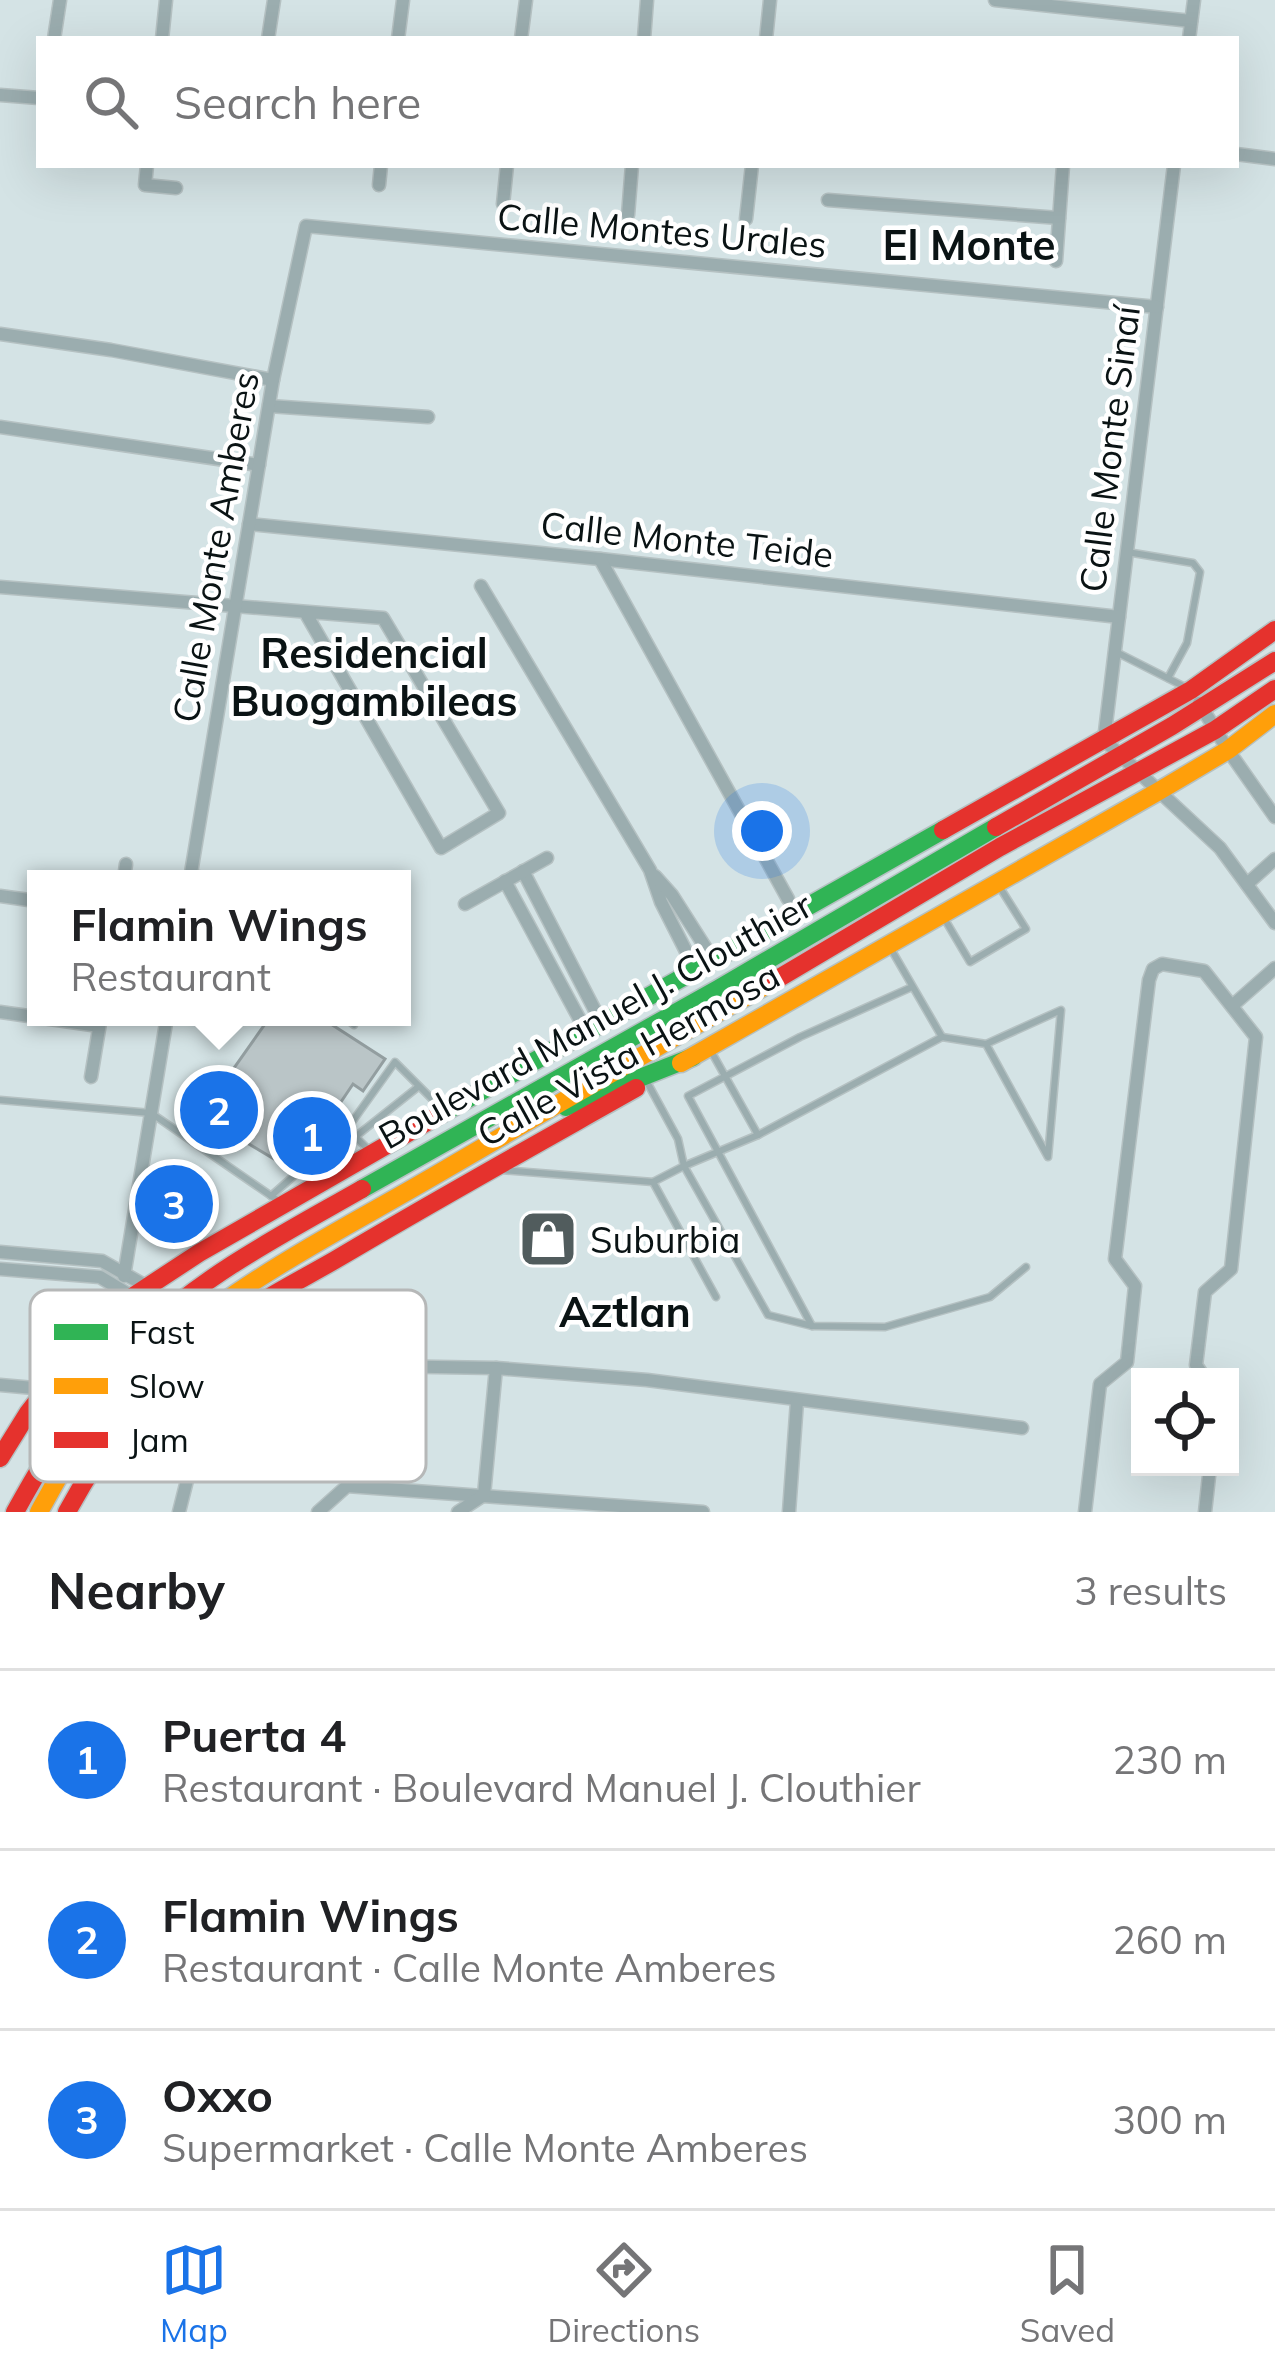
<!DOCTYPE html>
<html lang="en">
<head>
<meta charset="utf-8">
<style>
  body { margin:0; font-family:Mulish,sans-serif; background:#f2f2f2; color:#202124 }
  .controls { position:absolute; right:36px; bottom:36px; display:grid; overflow:hidden; border-radius:0px; box-shadow:0 12px 48px #0002 }
  .controls button { width:108px; height:108px; display:grid; place-items:center; padding:0; border:0; border-bottom:3px solid #e0e0e0; background:#fff; color:#202124; font:60px sans-serif }
  .you { position:absolute; left:762px; top:831px; width:42px; height:42px; margin:-30px; border:9px solid #fff; border-radius:50%; background:#1a73e8; box-shadow:0 0 0 18px #1a73e833 }
  .badge { display:grid; place-items:center; width:78px; height:78px; border-radius:50%; background:#1a73e8; color:#fff; font-size:39px; font-weight:700 }
  .pin { position:absolute; translate:-50% -50%; border:6px solid #fff; box-shadow:0 3px 12px #0006 }
  .popup { position:absolute; left:27px; top:870px; width:384px; height:156px; box-sizing:border-box; display:grid; place-content:center; border-radius:0px; background:#fff; filter:drop-shadow(0 3px 9px #0005); font-size:39px; white-space:nowrap; color:#757577 }
  .popup b { font-size:45px; color:#202124 }
  .popup::after { content:''; position:absolute; left:50%; top:100%; margin-left:-24px; border:24px solid transparent; border-top-color:#fff }
  .list { margin:0; padding:0; list-style:none }
  h2 { display:flex; justify-content:space-between; align-items:center; height:156px; margin:0; padding:0 48px; font-size:51px }
  h2 small { font-size:39px; font-weight:400; color:#757577 }
  .list li { display:grid; grid-template-columns:78px 1fr auto; gap:36px; align-items:center; box-sizing:border-box; height:180px; padding:0 48px; border-top:3px solid #e0e0e0 }
  .list b { display:block; font-size:45px; white-space:nowrap }
  .list p { margin:0; font-size:39px; white-space:nowrap; color:#757577 }
  .list em { font-size:39px; font-style:normal; color:#757577 }
  .icon { flex:none; width:66px; height:66px; fill:none; stroke:currentColor; stroke-width:2; stroke-linecap:round; stroke-linejoin:round }
  .map { position:relative; flex:none; width:1275px; height:1512px; overflow:hidden }
  .search { position:absolute; background:#fff; box-shadow:0 12px 48px #0002; left:36px; right:36px; top:36px; height:132px; display:flex; align-items:center; gap:30px; box-sizing:border-box; padding:0 42px; border-radius:0px; color:#757577; font-size:45px }
  .sheet { height:696px; background:#fff }
  nav { display:flex; justify-content:space-around; align-items:center; box-sizing:border-box; height:168px; border-top:3px solid #e0e0e0; background:#fff; font-size:33px; color:#757577 }
  nav a { display:grid; justify-items:center; gap:6px }
  nav .on { color:#1a73e8 }
  .map>svg:first-child { display:block }
  .building { fill:#bac5c7; stroke:#939ea0; stroke-width:3 }
  .lines { fill:none; stroke-linecap:round; stroke-linejoin:round }
  .lane-casing { stroke:#b5c1c2; stroke-width:9 }
  .street-casing { stroke:#b5c1c2; stroke-width:15 }
  .fast-casing { stroke:#b5c1c2; stroke-width:21 }
  .slow-casing { stroke:#b5c1c2; stroke-width:21 }
  .jam-casing { stroke:#b5c1c2; stroke-width:21 }
  .lane { stroke:#9badaf; stroke-width:6 }
  .street { stroke:#9badaf; stroke-width:12 }
  .fast { stroke:#30b455; stroke-width:18 }
  .slow { stroke:#ff9f0a; stroke-width:18 }
  .jam { stroke:#e5322d; stroke-width:18 }
  .path-bridge { stroke:#9daaac; stroke-width:3; stroke-dasharray:9 6; stroke-linecap:butt }
  .labels { text-anchor:middle; dominant-baseline:central; stroke-width:9; stroke-linejoin:round; paint-order:stroke }
  .street-label { font-size:36px; fill:#0a1314; stroke:#fff }
  .poi-label { font-size:36px; fill:#0a1314; stroke:#fff; text-anchor:start }
  .quarter-label { font-size:42px; font-weight:bold; fill:#0a1314; stroke:#fff }
  .key { fill:#fff; stroke:#b6b8b8; stroke-width:3 }
  .key-label { font-size:33px; fill:#0a1314 }
</style>
</head>
<body>
<div class="map">
<svg width="1275" height="1512" viewBox="0 0 1275 1512">
  <rect width="100%" height="100%" fill="#d4e3e5"/>
  <!-- building -->
  <polygon class="building" points="270,1017 320,1017 385,1059 363,1091 353,1084 314,1142 303,1136 284,1165 184,1105 200,1081 217,1092"/>
  <g class="lines">
    <defs>
      <g id="lane">
        <polyline points="1127,552 1193,563 1200,572 1187,643 1168,678"/>
        <polyline points="1118,653 1187,688"/>
        <polyline points="944,918 970,962 1026,929 999,886"/>
        <polyline points="344,1017 354,1025"/>
        <polyline points="942,1037 986,1044 1061,1010 1048,1157 986,1044"/>
        <polyline points="711,1051 758,1135 942,1037 891,949"/>
        <polyline points="647,1082 678,1139 684,1166 758,1135"/>
        <polyline points="0,1100 151,1113 280,1202"/>
        <polyline points="347,1129 370,1151"/>
        <polyline points="355,1137 418,1087"/>
        <polyline points="501,1170 653,1182 684,1166 768,1315 812,1326 885,1327 990,1297 1026,1267"/>
        <polyline points="653,1182 716,1297"/>
        <polyline points="271,1196 347,1129 395,1062 441,1108"/>
        <polyline points="812,1326 688,1096 800,1037 912,987"/>
      </g>
      <g id="street">
        <polyline points="995,0 1191,21"/>
        <polyline points="54,39 60,0"/>
        <polyline points="162,39 166,0"/>
        <polyline points="268,39 274,0"/>
        <polyline points="398,39 403,0"/>
        <polyline points="521,39 526,0"/>
        <polyline points="644,39 647,0"/>
        <polyline points="766,39 770,0"/>
        <polyline points="1189,39 1194,0"/>
        <polyline points="0,95 39,98"/>
        <polyline points="1236,154 1275,159"/>
        <polyline points="147,165 145,185 176,188"/>
        <polyline points="1174,165 1104,740 1220,848 1275,923"/>
        <polyline points="379,185 381,165"/>
        <polyline points="828,200 1059,218"/>
        <polyline points="503,204 507,165"/>
        <polyline points="628,215 632,165"/>
        <polyline points="746,219 752,165"/>
        <polyline points="1056,261 1063,165"/>
        <polyline points="0,334 111,350 273,380"/>
        <polyline points="269,406 428,417"/>
        <polyline points="0,427 259,465"/>
        <polyline points="249,524 600,559 1119,617"/>
        <polyline points="600,559 788,899"/>
        <polyline points="481,586 650,870 661,902 696,971"/>
        <polyline points="0,587 383,618 499,813 441,848 305,612"/>
        <polyline points="1199,703 1228,750 1275,817"/>
        <polyline points="523,871 602,1024"/>
        <polyline points="191,876 209,879"/>
        <polyline points="655,876 672,895 714,961"/>
        <polyline points="124,879 126,864"/>
        <polyline points="190,879 273,380 306,226 1157,307"/>
        <polyline points="505,881 587,1033"/>
        <polyline points="1247,884 1275,859"/>
        <polyline points="0,896 36,901"/>
        <polyline points="465,904 547,858"/>
        <polyline points="1232,1006 1275,968"/>
        <polyline points="0,1012 99,1026"/>
        <polyline points="91,1077 101,1017"/>
        <polyline points="0,1252 102,1261 146,1286 219,1358 260,1371 267,1376 270,1387 251,1415 222,1432 209,1427 203,1417 202,1399 195,1378 133,1297 100,1277 0,1269"/>
        <polyline points="124,1276 167,1017"/>
        <polyline points="260,1371 378,1366 496,1368 647,1380 1022,1428"/>
        <polyline points="0,1385 45,1389"/>
        <polyline points="179,1512 203,1417"/>
        <polyline points="318,1512 347,1486 703,1512"/>
        <polyline points="458,1512 484,1495 496,1368"/>
        <polyline points="789,1512 797,1401"/>
        <polyline points="1085,1512 1100,1384 1127,1362 1135,1286 1115,1259 1149,980 1153,969 1162,964 1204,971 1256,1037 1231,1269 1205,1292 1196,1365 1204,1377"/>
        <polyline points="1205,1512 1210,1467"/>
      </g>
      <g id="fast">
        <polyline points="566,1107 693,1057"/>
        <polyline points="441,1114 943,830"/>
        <polyline points="362,1189 718,989 996,827"/>
      </g>
      <g id="slow">
        <polyline points="681,1063 1159,791 1228,750 1275,714"/>
        <path d="M39,1512C61,1472 83,1431 113,1398C202,1299 321,1242 434,1176C547,1110 660,1045 774,981"/>
      </g>
      <g id="jam">
        <polyline points="996,827 1172,726 1275,661"/>
        <polyline points="943,830 1191,690 1275,630"/>
        <polyline points="774,981 1000,847 1215,730 1275,689"/>
        <polyline points="0,1458 28,1413 66,1364 129,1299 199,1253 441,1114"/>
        <path d="M15,1512C51,1447 90,1383 145,1332C208,1272 287,1232 362,1189"/>
        <path d="M67,1512C100,1451 144,1393 196,1348C237,1312 288,1287 335,1260C434,1201 535,1145 636,1088"/>
      </g>
    </defs>
    <!-- lane casing -->
    <use href="#lane" class="lane-casing"/>
    <!-- street casing -->
    <use href="#street" class="street-casing"/>
    <!-- fast casing -->
    <use href="#fast" class="fast-casing"/>
    <!-- slow casing -->
    <use href="#slow" class="slow-casing"/>
    <!-- jam casing -->
    <use href="#jam" class="jam-casing"/>
    <!-- lane -->
    <use href="#lane" class="lane"/>
    <!-- street -->
    <use href="#street" class="street"/>
    <!-- fast -->
    <use href="#fast" class="fast"/>
    <!-- slow -->
    <use href="#slow" class="slow"/>
    <!-- jam -->
    <use href="#jam" class="jam"/>
    <!-- path-bridge -->
    <polyline class="path-bridge" points="107,1358 164,1406"/>
  </g>
  <!-- icons -->
  <defs>
    <symbol id="shop-square" viewBox="-11 -11 22 22"><rect x="-9" y="-9" width="18" height="18" rx="4" fill="#515c5d" stroke="#fff"/><path d="M-5-2.5h2.3a2.7 3.5 0 0 1 5.4 0H5L5.5 6h-11ZM-1.5-2.5h3a1.5 2.3 0 0 0-3 0Z" fill="#fff"/></symbol>
  </defs>
  <g fill-rule="evenodd">
    <use href="#shop-square" x="515" y="1206" width="66" height="66"/>
  </g>
  <g class="labels">
    <!-- street labels -->
    <g class="street-label">
      <text transform="translate(662 230) rotate(5)">Calle Montes Urales</text>
      <text transform="translate(1109 449) rotate(-83)">Calle Monte Sinaí</text>
      <text transform="translate(687 539) rotate(6)">Calle Monte Teide</text>
      <text transform="translate(215 547) rotate(-80)">Calle Monte Amberes</text>
      <text transform="translate(595 1020) rotate(-29)">Boulevard Manuel J. Clouthier</text>
      <text transform="translate(628 1054) rotate(-29)">Calle Vista Hermosa</text>
    </g>
    <!-- poi labels -->
    <g class="poi-label">
      <text x="590" y="1239">Suburbia</text>
    </g>
    <!-- quarter labels -->
    <g class="quarter-label">
      <text x="969" y="244">El Monte</text>
      <text x="374" y="652">Residencial<tspan x="374" dy="48">Buogambileas</tspan></text>
      <text x="625" y="1311">Aztlan</text>
    </g>
  </g>
  <!-- legend -->
  <rect x="30" y="1290" width="396" height="192" rx="18" class="key"/>
  <rect x="54" y="1324" width="54" height="16" fill="#30b455"/>
  <rect x="54" y="1378" width="54" height="16" fill="#ff9f0a"/>
  <rect x="54" y="1432" width="54" height="16" fill="#e5322d"/>
  <g class="key-label">
    <text x="129" y="1344">Fast</text>
    <text x="129" y="1398">Slow</text>
    <text x="129" y="1452">Jam</text>
  </g>
</svg>
<div class="controls">
<button><svg class="icon" aria-label="locate" viewBox="0 0 24 24"><circle cx="12" cy="12" r="6"/><path d="M12 2v4M12 18v4M2 12h4M18 12h4"/></svg></button>
</div>
<div class="you"></div>
<div class="pin badge" style="left:312px;top:1136px">1</div>
<div class="pin badge" style="left:219px;top:1110px">2</div>
<div class="popup"><b>Flamin Wings</b>Restaurant</div>
<div class="pin badge" style="left:174px;top:1204px">3</div>
<div class="search"><svg class="icon" aria-label="search" viewBox="0 0 24 24"><circle cx="10" cy="10" r="6"/><path d="M15 15l6 6"/></svg>Search here</div>
</div>
<section class="sheet">
<h2>Nearby<small>3 results</small></h2>
<ul class="list">
<li><span class="badge">1</span><div><b>Puerta 4</b><p>Restaurant · Boulevard Manuel J. Clouthier</p></div><em>230 m</em></li>
<li><span class="badge">2</span><div><b>Flamin Wings</b><p>Restaurant · Calle Monte Amberes</p></div><em>260 m</em></li>
<li><span class="badge">3</span><div><b>Oxxo</b><p>Supermarket · Calle Monte Amberes</p></div><em>300 m</em></li>
</ul>
</section>
<nav>
<a class="on"><svg class="icon" aria-label="map" viewBox="0 0 24 24"><path d="M3 6l6-2 6 2 6-2v14l-6 2-6-2-6 2zM9 4v14M15 6v14"/></svg>Map</a>
<a><svg class="icon" aria-label="directions" viewBox="0 0 24 24"><path d="M12 3l9 9-9 9-9-9zM9 14v-3h6M13 9l2 2-2 2"/></svg>Directions</a>
<a><svg class="icon" aria-label="saved" viewBox="0 0 24 24"><path d="M7 4h10v16l-5-4-5 4z"/></svg>Saved</a>
</nav>
</body>
</html>
